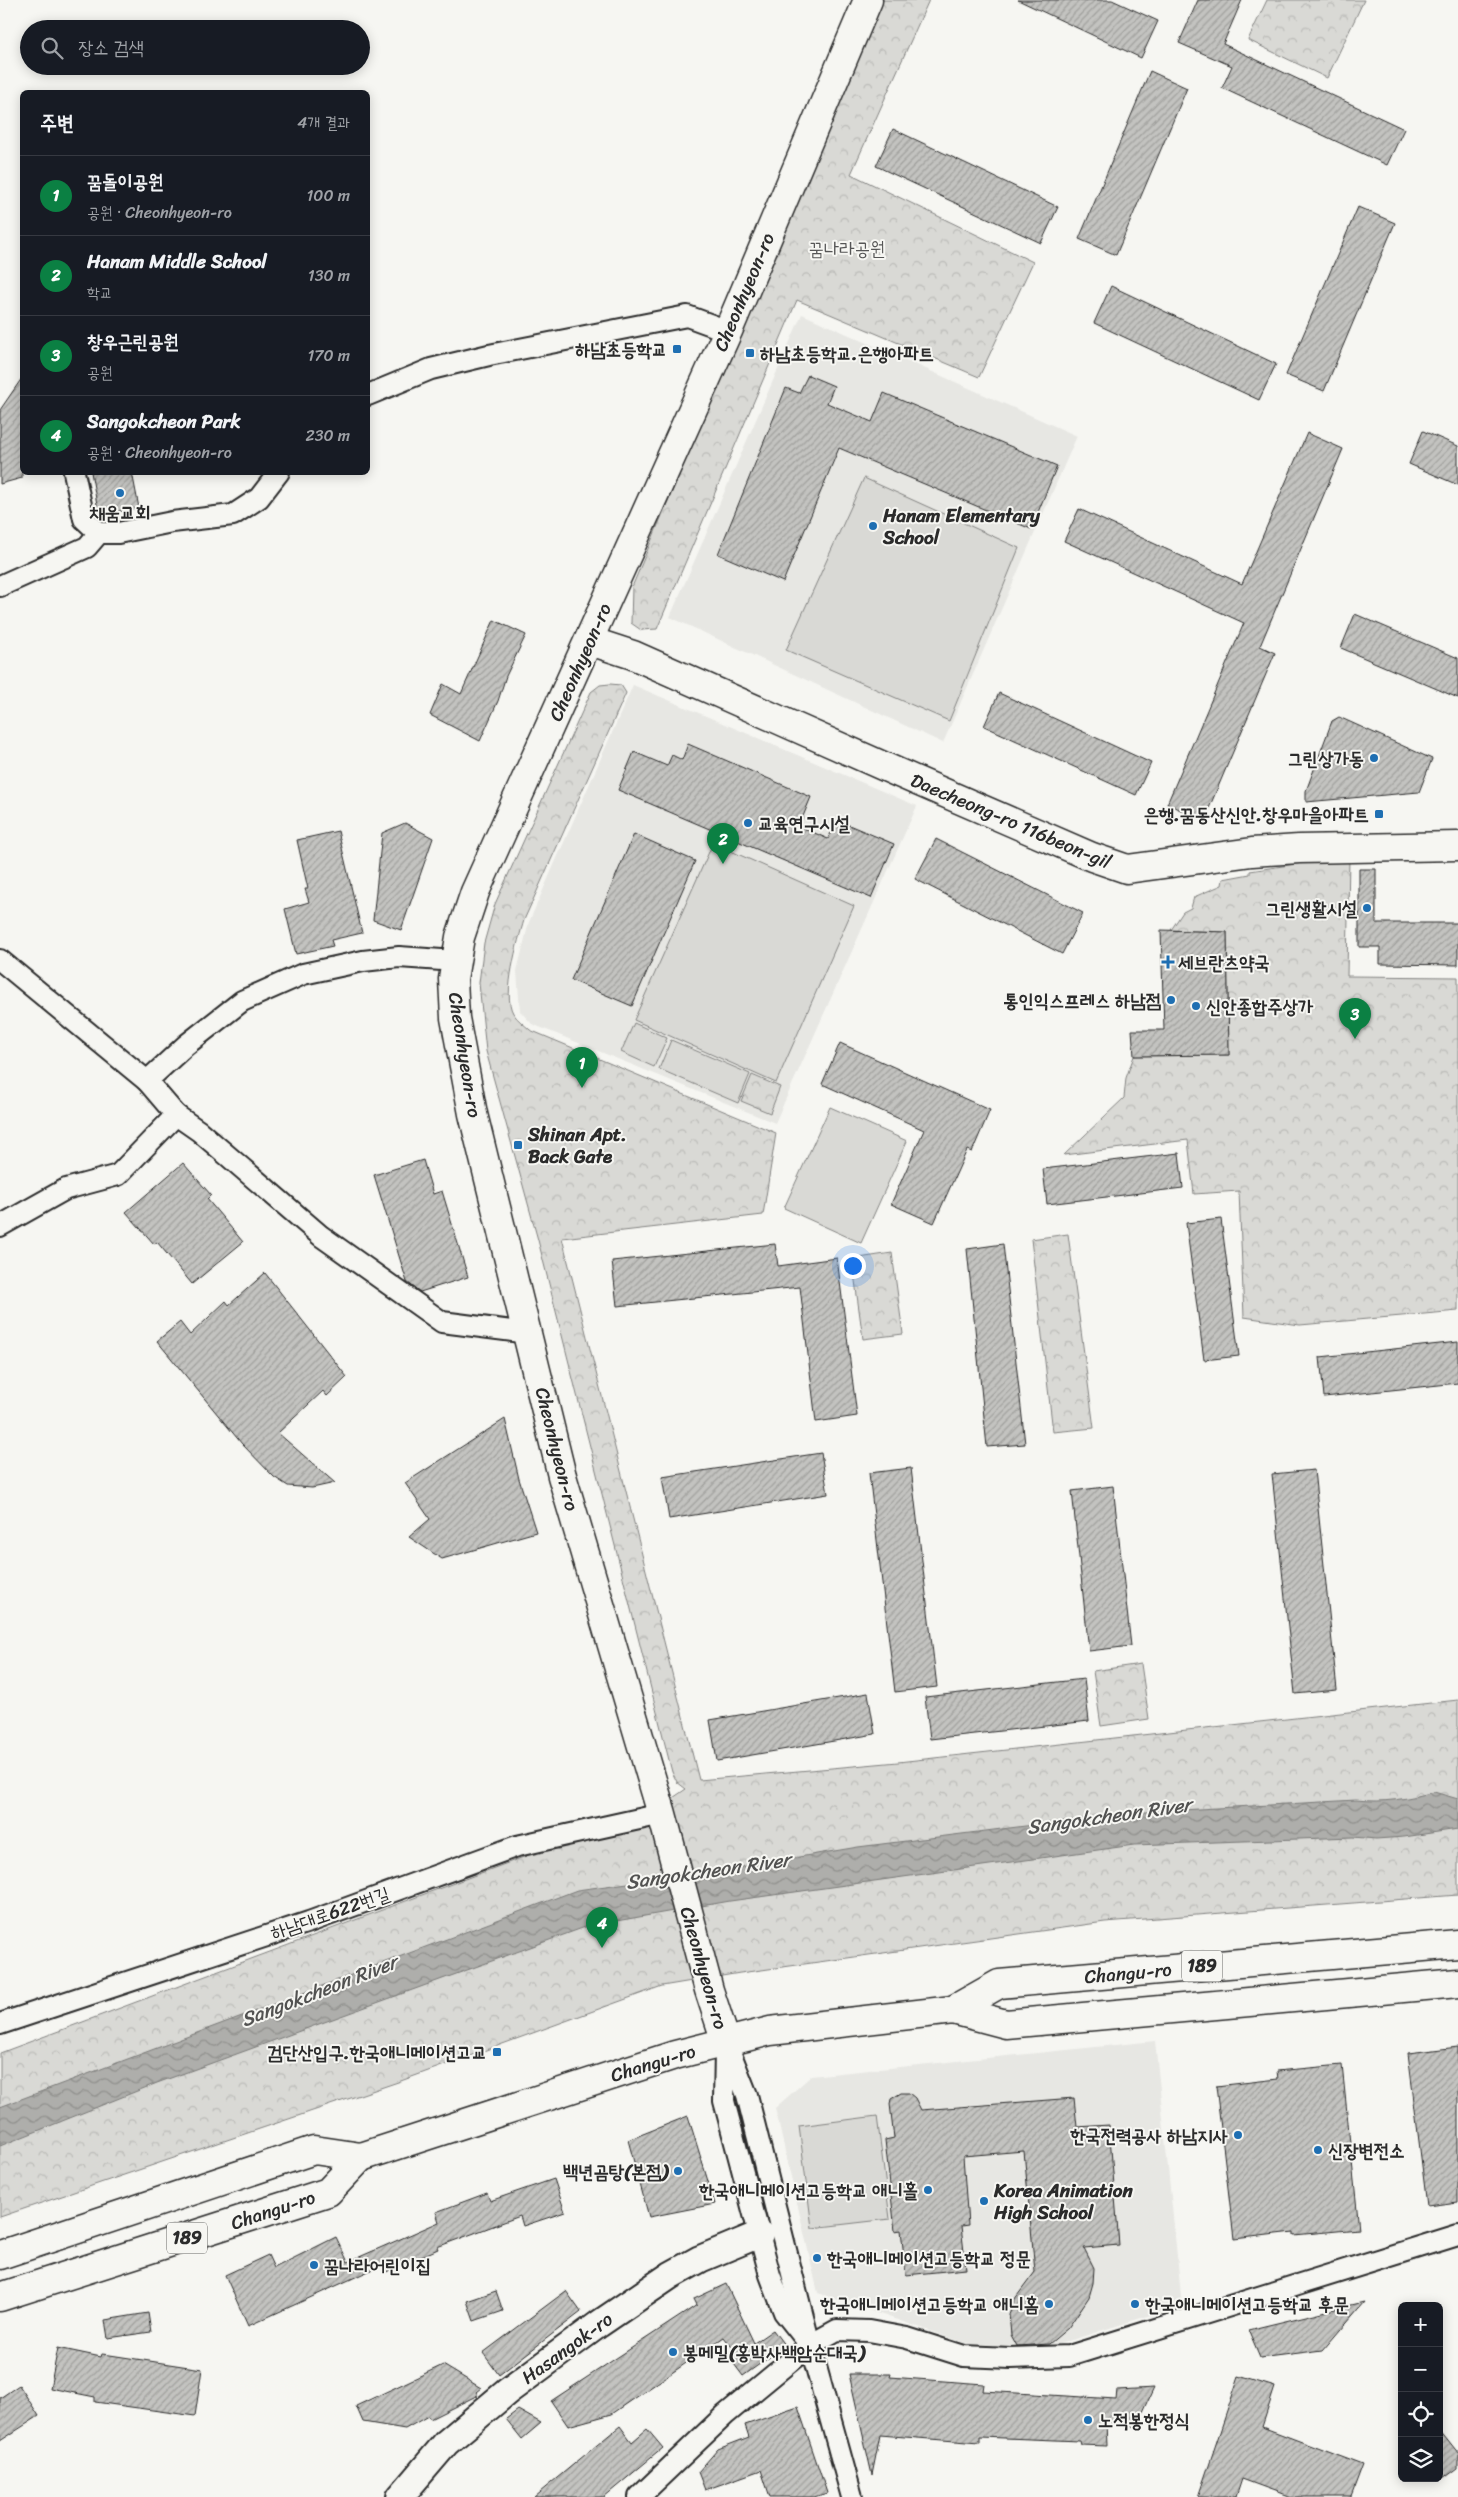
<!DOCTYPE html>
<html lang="ko">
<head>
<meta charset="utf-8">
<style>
  body { margin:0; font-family:Sriracha,"Poor Story",sans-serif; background:#242831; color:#f1f3f6 }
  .controls { position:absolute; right:15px; bottom:15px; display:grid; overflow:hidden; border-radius:8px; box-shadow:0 2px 12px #0003 }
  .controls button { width:45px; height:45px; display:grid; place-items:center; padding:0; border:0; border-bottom:1px solid #363941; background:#171b24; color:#f1f3f6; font:25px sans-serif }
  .you { position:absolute; left:852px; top:1265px; width:18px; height:18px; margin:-12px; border:4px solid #fff; border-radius:50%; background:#1a73e8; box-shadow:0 0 0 8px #1a73e833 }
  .badge { display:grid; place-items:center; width:32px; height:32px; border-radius:50%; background:#0b8043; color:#fff; font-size:16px; font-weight:700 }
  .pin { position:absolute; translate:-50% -41px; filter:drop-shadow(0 1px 2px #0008) }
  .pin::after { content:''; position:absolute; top:26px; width:18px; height:15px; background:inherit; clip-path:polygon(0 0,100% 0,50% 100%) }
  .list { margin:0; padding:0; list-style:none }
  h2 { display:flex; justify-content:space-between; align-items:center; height:65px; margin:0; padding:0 20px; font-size:21px }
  h2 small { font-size:16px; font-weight:400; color:#9ea1a6 }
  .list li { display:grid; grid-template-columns:32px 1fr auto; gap:15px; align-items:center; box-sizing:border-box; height:80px; padding:0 20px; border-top:1px solid #363941 }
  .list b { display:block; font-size:19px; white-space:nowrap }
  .list p { margin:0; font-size:16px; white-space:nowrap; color:#9ea1a6 }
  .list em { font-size:16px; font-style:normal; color:#9ea1a6 }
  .icon { flex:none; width:28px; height:28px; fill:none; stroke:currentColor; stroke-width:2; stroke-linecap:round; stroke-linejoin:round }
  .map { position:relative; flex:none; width:1458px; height:2497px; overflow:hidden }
  .search { position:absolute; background:#171b24; box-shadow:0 2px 12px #0003; left:20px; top:20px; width:350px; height:55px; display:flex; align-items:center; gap:12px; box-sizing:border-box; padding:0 18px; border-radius:28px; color:#9ea1a6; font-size:19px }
  .panel { position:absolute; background:#171b24; box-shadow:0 2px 12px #0003; left:20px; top:90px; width:350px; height:385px; border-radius:8px }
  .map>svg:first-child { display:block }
  .built { fill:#e7e7e3 }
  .grass { fill:#d9d9d5; stroke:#828280 }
  .forest { fill:url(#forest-crowns); stroke:#828280 }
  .water { fill:url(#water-waves); stroke:#7a7a78 }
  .building { fill:url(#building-hatch); stroke:#2b2b2b }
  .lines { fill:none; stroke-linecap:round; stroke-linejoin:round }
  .minor-casing { stroke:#2b2b2b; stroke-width:24 }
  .tertiary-casing { stroke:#2b2b2b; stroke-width:30 }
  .secondary-casing { stroke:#2b2b2b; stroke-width:31 }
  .primary-casing { stroke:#2b2b2b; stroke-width:31 }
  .minor { stroke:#f6f6f2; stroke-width:20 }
  .tertiary { stroke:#f6f6f2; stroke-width:26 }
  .secondary { stroke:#f6f6f2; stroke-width:28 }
  .primary { stroke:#f6f6f2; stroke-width:28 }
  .poi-dot { fill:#1f6fb2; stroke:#f6f6f2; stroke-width:2 }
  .labels { text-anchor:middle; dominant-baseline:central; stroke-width:4; stroke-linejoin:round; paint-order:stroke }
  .shield { fill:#f6f6f2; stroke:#686867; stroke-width:1 }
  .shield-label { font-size:18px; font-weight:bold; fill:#2b2b2b }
  .park-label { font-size:19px; fill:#565656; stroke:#f6f6f2 }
  .street-label { font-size:19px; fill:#2b2b2b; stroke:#f6f6f2 }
  .poi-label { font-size:19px; font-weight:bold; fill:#2b2b2b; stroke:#f6f6f2; text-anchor:start }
  .water-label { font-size:20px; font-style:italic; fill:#525251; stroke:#f6f6f2 }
</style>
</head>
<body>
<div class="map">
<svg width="1458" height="2497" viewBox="0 0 1458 2497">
  <defs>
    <pattern id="forest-crowns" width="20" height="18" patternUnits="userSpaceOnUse" patternTransform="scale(1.25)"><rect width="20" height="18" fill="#d9d9d5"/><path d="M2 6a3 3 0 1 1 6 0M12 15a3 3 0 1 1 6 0" fill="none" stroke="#babab7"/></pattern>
    <pattern id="water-waves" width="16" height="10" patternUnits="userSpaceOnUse" patternTransform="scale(1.25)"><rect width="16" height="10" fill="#aeaeab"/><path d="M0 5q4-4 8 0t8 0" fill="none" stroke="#8e8e8b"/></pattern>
    <pattern id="building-hatch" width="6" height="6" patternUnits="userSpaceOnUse" patternTransform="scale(1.25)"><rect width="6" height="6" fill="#c3c3c0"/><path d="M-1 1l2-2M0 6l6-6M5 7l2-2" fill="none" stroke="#9f9f9c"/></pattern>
  </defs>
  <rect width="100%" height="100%" fill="#f6f6f2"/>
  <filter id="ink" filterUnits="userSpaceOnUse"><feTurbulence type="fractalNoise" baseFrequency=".02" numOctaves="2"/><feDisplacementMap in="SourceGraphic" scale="10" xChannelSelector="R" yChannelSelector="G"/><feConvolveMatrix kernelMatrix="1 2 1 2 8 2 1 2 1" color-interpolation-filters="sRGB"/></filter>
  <g filter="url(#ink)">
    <!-- built -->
    <g class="built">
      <polygon points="802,314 1077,436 943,743 670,617"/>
      <polygon points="633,685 917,806 775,1123 532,1024 520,1011 517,971 529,922"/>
      <polygon points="1155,2041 1182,2305 1012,2359 818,2293 775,2108 811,2076"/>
    </g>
    <!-- grass -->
    <g class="grass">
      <polygon points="864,478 1019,548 949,721 786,650"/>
      <polygon points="713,843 854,906 776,1083 634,1020"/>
      <polygon points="634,1023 667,1038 654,1067 621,1052"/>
      <polygon points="671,1040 750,1074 738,1103 659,1069"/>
      <polygon points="830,1107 907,1141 861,1243 784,1208"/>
      <polygon points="877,2116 890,2219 812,2228 799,2126"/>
    </g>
    <!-- forest -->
    <g class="forest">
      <polygon points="878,0 929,0 851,174 1033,262 979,377 797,300 657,629 641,630 631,623 632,587"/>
      <polygon points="1267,0 1364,0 1327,78 1248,40"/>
      <path d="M610,684L621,685L626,693L524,920C518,941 502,994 513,1013C517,1020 525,1025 530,1030L776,1133L763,1215L562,1238L699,1780L898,1762L1458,1700V1895L1105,1922L740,1973L662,1986L398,2082L0,2217V2053L585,1834L630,1827L686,1789L677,1782L672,1772L538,1240L486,1051L479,983L484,943L495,904L591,692L600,685Z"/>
      <polygon points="1349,856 1347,976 1458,977 1458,1311 1300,1325 1244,1317 1239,1191 1194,1194 1188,1140 1064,1155 1124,1098 1126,1078 1134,1056 1229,1055 1227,932 1171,930 1183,912 1191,908 1194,897 1222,885 1223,879 1250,874 1250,871"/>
      <polygon points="752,1075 780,1087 770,1113 741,1101"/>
      <polygon points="1068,1234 1094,1428 1053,1432 1031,1239"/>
      <polygon points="892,1253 903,1334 863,1339 852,1259"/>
      <polygon points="1141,1664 1149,1719 1101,1726 1093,1671"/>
    </g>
    <!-- water -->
    <path class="water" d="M1434,1792L1458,1799V1829L1404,1837L1376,1839L1353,1837L1134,1845L730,1901L588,1926L157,2083L0,2146V2107L577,1890L722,1870L858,1847L1129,1813L1356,1800C1384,1803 1407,1799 1434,1792Z"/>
    <!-- building -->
    <g class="building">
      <polygon points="1018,0 1112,0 1158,21 1141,58"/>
      <polygon points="1198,0 1242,0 1223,44 1404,129 1387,165 1222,88 1232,66 1179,43"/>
      <polygon points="1150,71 1187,88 1116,255 1079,239"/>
      <polygon points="893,129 1058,207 1041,243 876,166"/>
      <polygon points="1358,207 1395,223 1324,391 1286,375"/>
      <polygon points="1111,286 1276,364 1259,400 1094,323"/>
      <polygon points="808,375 834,386 827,403 872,422 884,393 1057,466 1031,529 839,448 783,582 718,554 786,388 799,393"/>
      <polygon points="22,378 22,478 0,484 0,410"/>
      <polygon points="1423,431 1458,446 1458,485 1409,464"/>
      <polygon points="1307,433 1343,449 1260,646 1275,653 1204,820 1167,804 1244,623 1064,541 1079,509 1242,584"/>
      <polygon points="91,472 132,472 139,508 99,515"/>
      <polygon points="1355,614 1458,658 1458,698 1341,648"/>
      <polygon points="494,620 526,635 506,676 498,701 480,741 430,715 443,684 461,694"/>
      <polygon points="999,693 1151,763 1136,795 984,726"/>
      <polygon points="1339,717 1432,759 1419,792 1306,802 1306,791 1332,721"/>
      <polygon points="688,744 811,797 799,826 828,839 837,820 894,844 871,898 618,790 634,752 667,766 672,755 682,760"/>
      <polygon points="405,823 433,838 401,930 373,920 382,833"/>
      <polygon points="338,831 362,933 331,940 333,946 296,954 285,909 309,902 305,889 308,889 297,840"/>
      <polygon points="634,834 695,861 632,1006 571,980"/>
      <polygon points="936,839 1083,913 1062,954 915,879"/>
      <polygon points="1359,869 1376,869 1376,923 1458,923 1458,965 1380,964 1380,947 1359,947"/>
      <polygon points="1161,930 1227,932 1229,1055 1134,1056 1132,1030 1164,1030"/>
      <polygon points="840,1043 990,1110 972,1152 967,1150 934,1223 891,1204 924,1130 822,1084"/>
      <polygon points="1179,1153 1183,1188 1047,1204 1043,1169"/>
      <polygon points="423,1160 433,1194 442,1191 468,1277 420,1292 407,1282 374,1175"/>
      <polygon points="183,1163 211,1195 207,1199 243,1242 192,1284 157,1242 154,1244 126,1212"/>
      <polygon points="1221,1219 1239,1356 1204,1360 1186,1223"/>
      <polygon points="775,1244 778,1266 837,1258 857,1416 816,1422 800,1287 617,1306 612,1261"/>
      <polygon points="1003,1244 1025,1444 987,1447 967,1249"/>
      <polygon points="265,1273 347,1377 327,1396 323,1391 278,1433 335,1483 312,1488 288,1486 274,1477 242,1444 157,1341 180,1322 190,1335 226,1301 229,1305"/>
      <polygon points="1458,1342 1458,1383 1324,1397 1320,1357"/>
      <polygon points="505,1419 519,1479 536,1532 442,1559 409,1537 430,1519 405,1483"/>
      <polygon points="821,1453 828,1494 669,1519 662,1477"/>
      <polygon points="911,1468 937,1687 895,1692 869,1473"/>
      <polygon points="1314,1470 1337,1690 1295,1694 1272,1474"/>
      <polygon points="1113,1486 1131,1646 1089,1651 1072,1491"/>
      <polygon points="1084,1679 1089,1721 930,1739 925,1697"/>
      <polygon points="868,1693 875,1734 717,1761 710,1720"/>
      <polygon points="1458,2047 1458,2202 1427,2206 1408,2053"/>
      <polygon points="1342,2065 1359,2229 1294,2235 1294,2232 1234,2239 1216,2086 1278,2079 1277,2071"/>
      <polygon points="901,2093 909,2093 915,2098 921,2110 1074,2098 1077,2127 1109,2125 1119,2245 1084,2248 1094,2268 1093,2283 1089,2297 1068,2328 1049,2344 1017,2346 1011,2335 1009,2314 1014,2300 1035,2272 1024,2151 963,2156 968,2225 961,2226 966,2269 906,2275 901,2230 895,2231 885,2140 894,2138 890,2104 891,2099"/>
      <polygon points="688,2116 715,2204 649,2217 628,2140"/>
      <polygon points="554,2179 565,2212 523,2226 520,2216 437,2247 438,2249 386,2272 382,2265 248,2326 225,2275 268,2255 274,2268 336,2237 348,2262 439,2222 436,2212 487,2193 490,2201"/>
      <polygon points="726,2284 754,2343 773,2330 785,2346 743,2376 731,2360 738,2355 724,2337 612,2414 568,2426 551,2401 697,2305 694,2299"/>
      <polygon points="496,2291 503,2311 474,2321 467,2301"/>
      <polygon points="566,2291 581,2312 499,2375 483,2353"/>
      <polygon points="1364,2302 1323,2350 1260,2358 1248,2330"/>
      <polygon points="148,2313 151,2332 108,2338 105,2320"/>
      <polygon points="58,2348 101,2357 102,2354 110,2355 202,2369 195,2416 95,2402 95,2397 50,2388"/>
      <polygon points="443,2365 481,2388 476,2392 478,2395 430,2419 428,2416 405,2429 363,2422 356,2406"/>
      <polygon points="849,2374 891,2374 890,2377 984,2384 983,2391 1116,2399 1117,2390 1154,2388 1136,2427 1106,2422 1107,2446 1081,2445 1080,2441 980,2437 980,2443 880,2435 872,2475"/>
      <polygon points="1239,2376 1275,2387 1262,2427 1363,2465 1351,2497 1291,2497 1242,2479 1236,2497 1198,2497"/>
      <polygon points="19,2385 39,2416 0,2441 0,2398"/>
      <polygon points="798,2407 827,2493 814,2497 770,2497 761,2470 705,2490 698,2472 718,2449 749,2437 745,2425"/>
      <polygon points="518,2410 541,2423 522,2439 506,2419"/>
      <polygon points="620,2426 632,2442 647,2429 663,2448 604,2497 534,2497"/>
      <polygon points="1439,2430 1458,2454 1458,2468 1439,2482"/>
    </g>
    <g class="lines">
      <defs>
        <g id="minor">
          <polyline points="368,395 431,369 489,355 687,316 728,331"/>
          <polyline points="74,472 84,519 99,533"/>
          <polyline points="0,586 87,547 99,533 118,533 172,522 233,515 259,498 279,472"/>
          <polyline points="0,960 147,1081"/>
          <polyline points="456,961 399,957 363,961 303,974 242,1001 186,1045 147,1081 176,1115 199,1131 321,1236 442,1322 528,1333"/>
          <polyline points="0,1226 66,1189 118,1175 176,1115"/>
          <polyline points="0,2024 309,1922 517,1846 662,1814"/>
          <polyline points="726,2042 747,2095 810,2345 852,2497"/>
          <polyline points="725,2052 724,2101 770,2275 784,2312 807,2341"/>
          <polyline points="639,2497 725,2415 810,2345 837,2330 869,2331 907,2338 964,2356 1010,2358 1069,2356 1458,2235"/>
        </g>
        <polyline id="tertiary" points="400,2497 446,2443 508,2391 599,2324 671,2275 700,2259 760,2234"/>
        <g id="secondary">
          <polyline points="590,641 633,655 901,774 1092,857 1127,869 1252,852 1299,849 1458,846"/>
          <polyline points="726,2042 709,1990 662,1814 562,1476 473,1114 455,1018 453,979 460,937 475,892 728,331 868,0"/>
        </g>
        <g id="primary">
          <polyline points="953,2010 999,1984 1458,1944"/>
          <polyline points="0,2255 314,2150 361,2157 675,2055 770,2031 953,2010 1006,2024 1458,1983"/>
          <polyline points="0,2297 328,2192 361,2157"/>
        </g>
      </defs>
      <!-- minor casing -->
      <use href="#minor" class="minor-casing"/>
      <!-- tertiary casing -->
      <use href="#tertiary" class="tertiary-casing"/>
      <!-- secondary casing -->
      <use href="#secondary" class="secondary-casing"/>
      <!-- primary casing -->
      <use href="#primary" class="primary-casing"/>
      <!-- minor -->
      <use href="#minor" class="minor"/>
      <!-- tertiary -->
      <use href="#tertiary" class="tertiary"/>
      <!-- secondary -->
      <use href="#secondary" class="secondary"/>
      <!-- primary -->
      <use href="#primary" class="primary"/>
    </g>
  </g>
  <!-- markers -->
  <g class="poi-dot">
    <rect x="672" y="344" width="10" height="10" rx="2.5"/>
    <rect x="745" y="348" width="10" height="10" rx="2.5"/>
    <circle cx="120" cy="493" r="5"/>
    <circle cx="873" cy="526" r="5"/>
    <circle cx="1374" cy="758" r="5"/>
    <rect x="1374" y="809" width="10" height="10" rx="2.5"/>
    <circle cx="748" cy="823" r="5"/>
    <circle cx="1367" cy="908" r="5"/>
    <path d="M1165.5 954.5h5v5h5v5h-5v5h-5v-5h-5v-5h5z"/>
    <circle cx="1171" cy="1000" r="5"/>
    <circle cx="1196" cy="1006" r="5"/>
    <rect x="513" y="1140" width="10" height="10" rx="2.5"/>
    <rect x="492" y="2047" width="10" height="10" rx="2.5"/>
    <circle cx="1238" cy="2135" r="5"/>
    <circle cx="1318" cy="2150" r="5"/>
    <circle cx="678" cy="2171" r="5"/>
    <circle cx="928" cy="2190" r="5"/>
    <circle cx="984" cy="2201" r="5"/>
    <circle cx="817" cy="2258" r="5"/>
    <circle cx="314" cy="2265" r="5"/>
    <circle cx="1049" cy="2304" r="5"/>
    <circle cx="1135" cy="2304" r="5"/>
    <circle cx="673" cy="2352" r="5"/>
    <circle cx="1088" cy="2420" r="5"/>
  </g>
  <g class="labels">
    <!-- shield labels -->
    <g class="shield">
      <rect x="1182" y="1950.5" width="40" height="31" rx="4"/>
      <rect x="167" y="2222.5" width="40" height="31" rx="4"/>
    </g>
    <g class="shield-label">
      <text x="1202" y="1966">189</text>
      <text x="187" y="2238">189</text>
    </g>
    <!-- park labels -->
    <g class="park-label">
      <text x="847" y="248">꿈나라공원</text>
    </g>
    <!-- street labels -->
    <g class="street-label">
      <text transform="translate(744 292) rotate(-67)">Cheonhyeon-ro</text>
      <text transform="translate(580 662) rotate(-66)">Cheonhyeon-ro</text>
      <text transform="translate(1011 821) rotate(23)">Daecheong-ro 116beon-gil</text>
      <text transform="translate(465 1055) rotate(81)">Cheonhyeon-ro</text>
      <text transform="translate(557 1449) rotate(76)">Cheonhyeon-ro</text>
      <text transform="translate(330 1913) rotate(-19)">하남대로622번길</text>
      <text transform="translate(704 1968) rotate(74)">Cheonhyeon-ro</text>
      <text transform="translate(1128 1973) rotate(-5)">Changu-ro</text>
      <text transform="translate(653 2063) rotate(-17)">Changu-ro</text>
      <text transform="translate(273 2210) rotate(-18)">Changu-ro</text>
      <text transform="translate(567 2348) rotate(-36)">Hasangok-ro</text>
    </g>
    <!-- poi labels -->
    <g class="poi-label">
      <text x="667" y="349" text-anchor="end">하남초등학교</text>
      <text x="760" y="353">하남초등학교.은행아파트</text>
      <text x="120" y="512" text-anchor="middle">채움교회</text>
      <text x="883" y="515">Hanam Elementary<tspan x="883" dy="22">School</tspan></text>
      <text x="1364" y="758" text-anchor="end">그린상가동</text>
      <text x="1369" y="814" text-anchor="end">은행.꿈동산신안.창우마을아파트</text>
      <text x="758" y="823">교육연구시설</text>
      <text x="1357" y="908" text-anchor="end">그린생활시설</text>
      <text x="1178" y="962">세브란츠약국</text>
      <text x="1161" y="1000" text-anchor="end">통인익스프레스 하남점</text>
      <text x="1206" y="1006">신안종합주상가</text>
      <text x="528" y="1134">Shinan Apt.<tspan x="528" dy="22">Back Gate</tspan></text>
      <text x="487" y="2052" text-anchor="end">검단산입구.한국애니메이션고교</text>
      <text x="1228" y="2135" text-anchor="end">한국전력공사 하남지사</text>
      <text x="1328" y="2150">신장변전소</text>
      <text x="668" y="2171" text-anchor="end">백년곰탕(본점)</text>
      <text x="918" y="2190" text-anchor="end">한국애니메이션고등학교 애니홀</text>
      <text x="994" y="2190">Korea Animation<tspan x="994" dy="22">High School</tspan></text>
      <text x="827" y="2258">한국애니메이션고등학교 정문</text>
      <text x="324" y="2265">꿈나라어린이집</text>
      <text x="1039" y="2304" text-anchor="end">한국애니메이션고등학교 애니홈</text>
      <text x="1145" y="2304">한국애니메이션고등학교 후문</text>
      <text x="683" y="2352">봉메밀(홍박사백암순대국)</text>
      <text x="1098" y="2420">노적봉한정식</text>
    </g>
    <!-- water labels -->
    <g class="water-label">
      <text transform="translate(1109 1816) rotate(-8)">Sangokcheon River</text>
      <text transform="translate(708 1871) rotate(-8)">Sangokcheon River</text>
      <text transform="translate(319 1991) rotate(-21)">Sangokcheon River</text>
    </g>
  </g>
</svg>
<div class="controls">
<button>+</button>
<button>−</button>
<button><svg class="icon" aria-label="locate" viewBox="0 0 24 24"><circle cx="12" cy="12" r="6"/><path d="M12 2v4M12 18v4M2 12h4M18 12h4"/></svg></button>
<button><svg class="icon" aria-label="layers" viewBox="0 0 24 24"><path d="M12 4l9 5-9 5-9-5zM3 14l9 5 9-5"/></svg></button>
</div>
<div class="you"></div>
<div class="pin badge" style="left:582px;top:1088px">1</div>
<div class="pin badge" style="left:723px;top:864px">2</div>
<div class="pin badge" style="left:1355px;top:1039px">3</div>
<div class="pin badge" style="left:602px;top:1948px">4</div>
<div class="search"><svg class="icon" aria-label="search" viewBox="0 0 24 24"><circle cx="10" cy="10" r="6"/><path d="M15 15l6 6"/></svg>장소 검색</div>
<section class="panel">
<h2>주변<small>4개 결과</small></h2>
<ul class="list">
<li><span class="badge">1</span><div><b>꿈돌이공원</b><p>공원 · Cheonhyeon-ro</p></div><em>100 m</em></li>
<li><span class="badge">2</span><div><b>Hanam Middle School</b><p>학교</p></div><em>130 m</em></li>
<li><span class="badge">3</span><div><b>창우근린공원</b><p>공원</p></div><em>170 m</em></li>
<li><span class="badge">4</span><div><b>Sangokcheon Park</b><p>공원 · Cheonhyeon-ro</p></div><em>230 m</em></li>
</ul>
</section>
</div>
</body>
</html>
